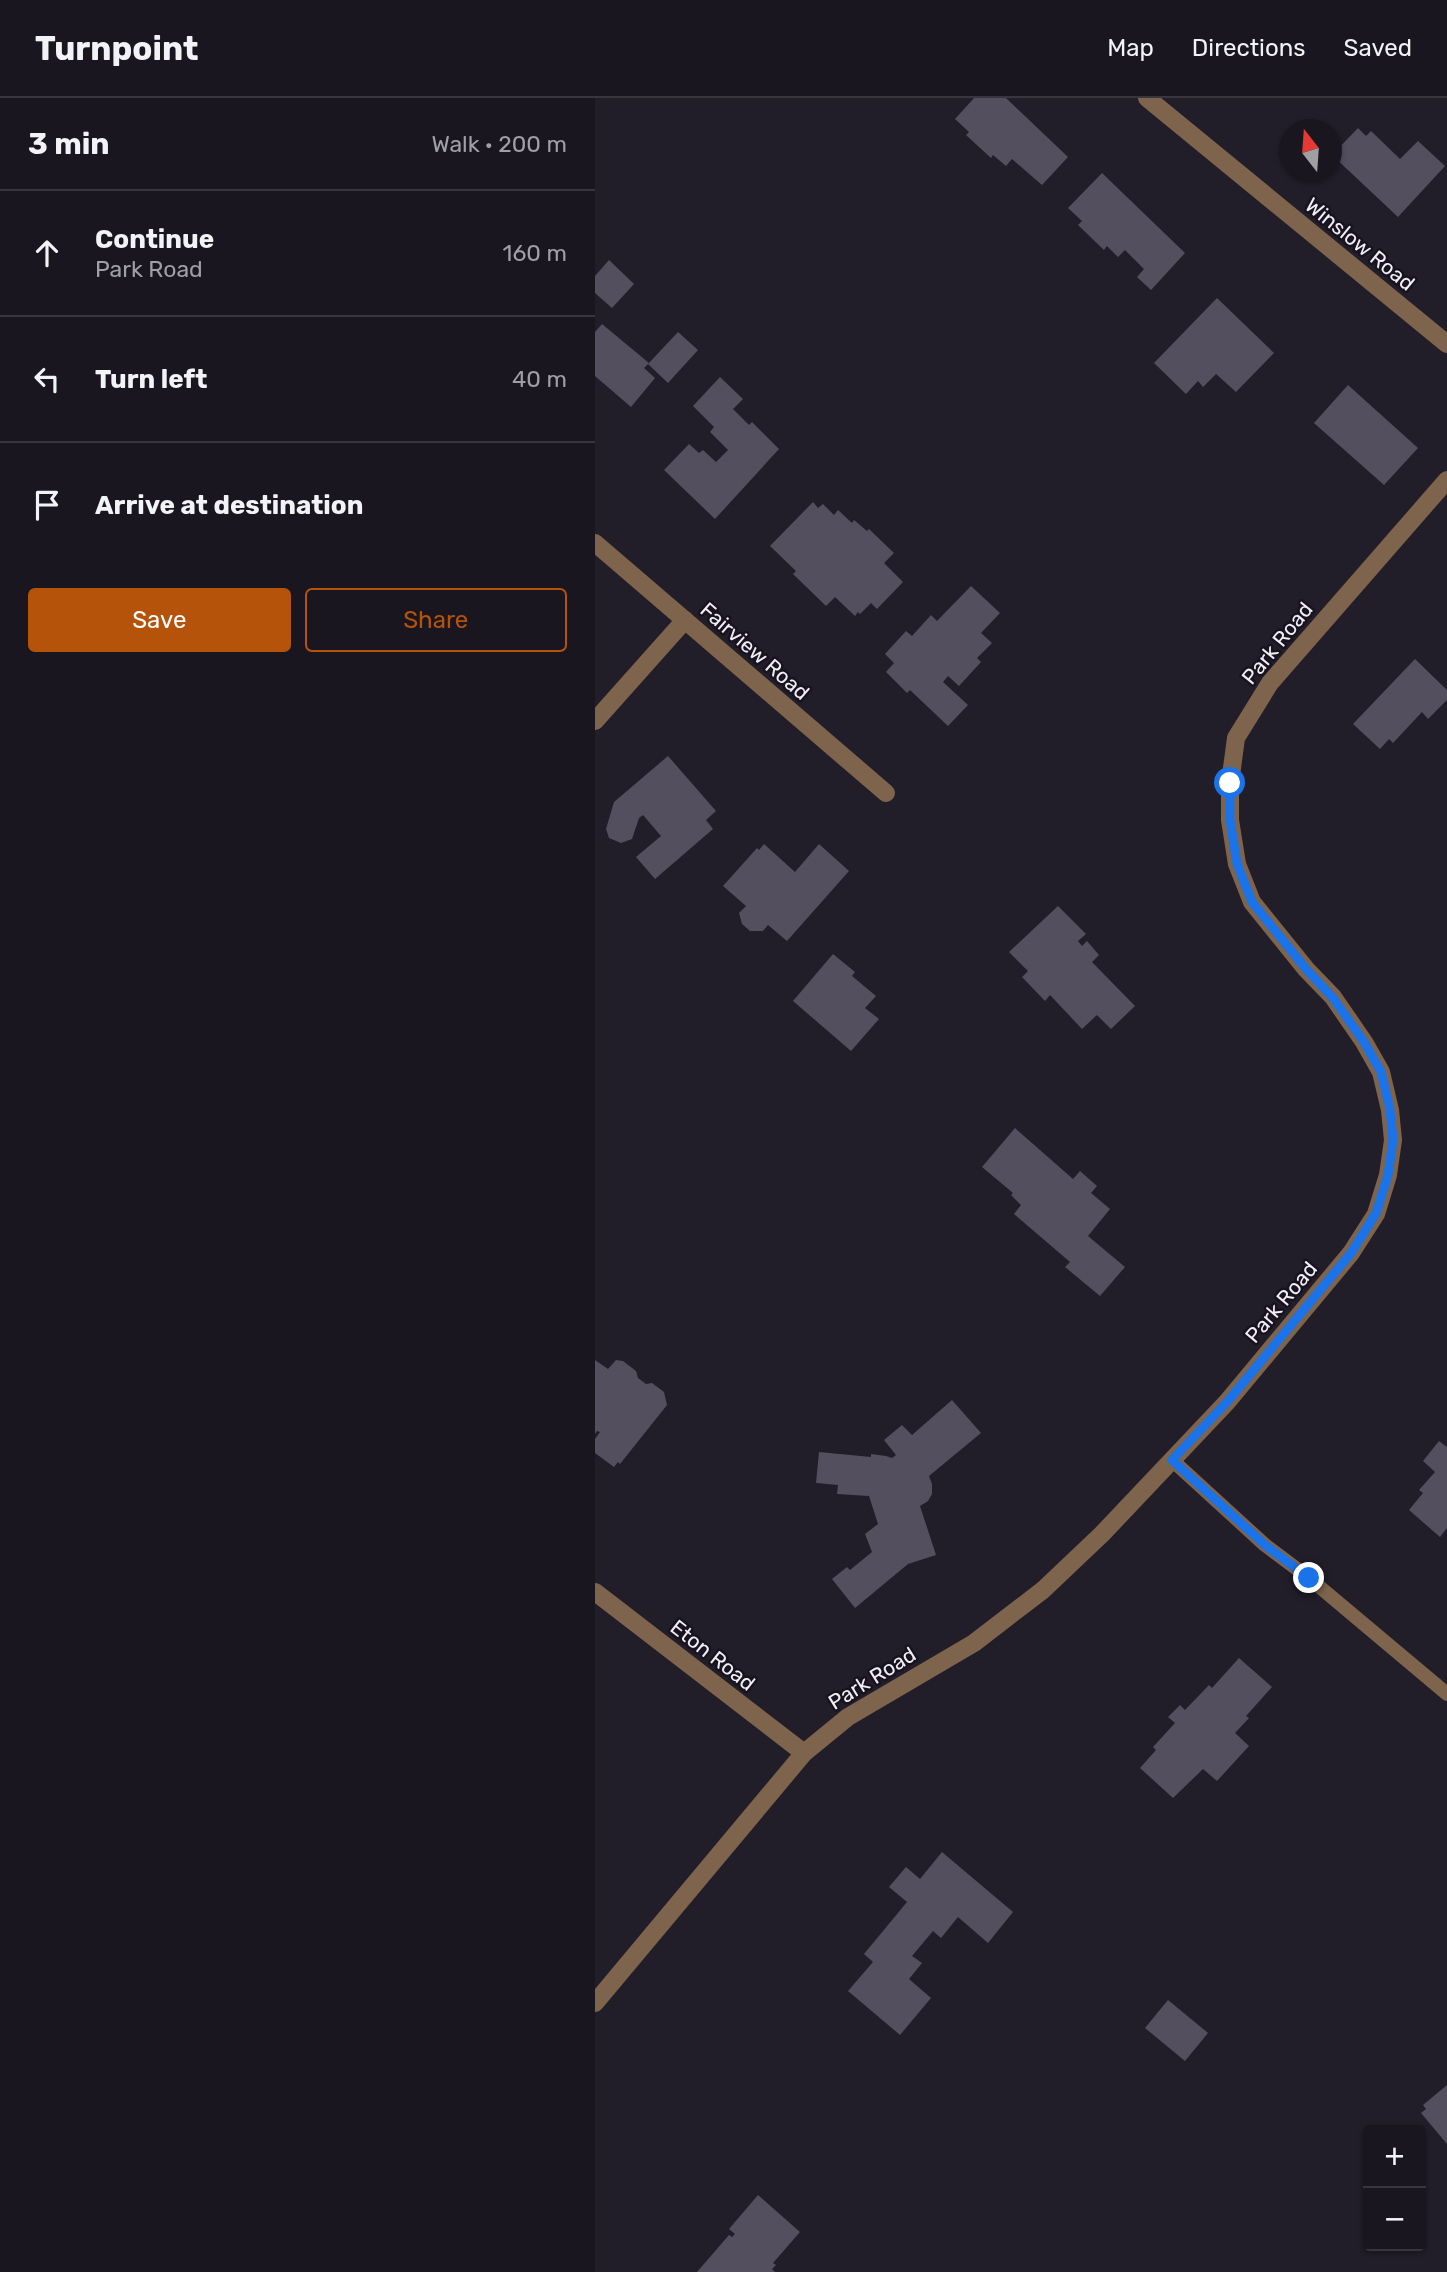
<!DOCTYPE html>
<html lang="en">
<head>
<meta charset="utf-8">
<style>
  body { margin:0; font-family:Rubik,sans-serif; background:#221f28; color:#f1f3f6 }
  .controls { position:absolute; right:21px; bottom:21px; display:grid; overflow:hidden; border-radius:7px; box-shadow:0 2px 5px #0004 }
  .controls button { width:63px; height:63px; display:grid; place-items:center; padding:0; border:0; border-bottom:2px solid #37353d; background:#19161f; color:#f1f3f6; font:35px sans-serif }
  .compass { position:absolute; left:684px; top:21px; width:63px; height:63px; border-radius:50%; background:#19161f; box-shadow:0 2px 5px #0004; rotate:343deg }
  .stop { position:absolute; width:21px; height:21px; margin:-16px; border:5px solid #1a73e8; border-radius:50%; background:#fff }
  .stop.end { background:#1a73e8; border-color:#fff; box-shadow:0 2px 7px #0008 }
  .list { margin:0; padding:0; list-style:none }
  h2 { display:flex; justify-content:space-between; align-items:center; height:91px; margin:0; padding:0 28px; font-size:30px }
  h2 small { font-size:23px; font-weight:400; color:#9f9fa4 }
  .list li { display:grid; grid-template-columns:46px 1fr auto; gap:21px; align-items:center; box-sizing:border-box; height:126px; padding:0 28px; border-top:2px solid #37353d }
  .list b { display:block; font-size:26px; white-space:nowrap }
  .list p { margin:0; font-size:23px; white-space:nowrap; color:#9f9fa4 }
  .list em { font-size:23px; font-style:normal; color:#9f9fa4 }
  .actions { display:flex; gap:14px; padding:21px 28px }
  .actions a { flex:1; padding:16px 0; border:2px solid #b45309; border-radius:7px; text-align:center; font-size:24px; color:#b45309 }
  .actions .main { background:#b45309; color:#fff }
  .icon { flex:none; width:38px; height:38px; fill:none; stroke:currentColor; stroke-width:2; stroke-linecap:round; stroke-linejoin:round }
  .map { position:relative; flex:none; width:852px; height:2174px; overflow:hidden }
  header { display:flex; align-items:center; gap:42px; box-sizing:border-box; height:98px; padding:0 35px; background:#19161f; border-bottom:2px solid #37353d }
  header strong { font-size:33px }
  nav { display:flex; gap:38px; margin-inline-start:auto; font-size:24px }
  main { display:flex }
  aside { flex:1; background:#19161f }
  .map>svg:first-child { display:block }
  .building { fill:#544f5e }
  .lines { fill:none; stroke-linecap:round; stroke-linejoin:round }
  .service { stroke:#7e644c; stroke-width:14 }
  .minor { stroke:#7e644c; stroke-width:18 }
  .route { stroke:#1a73e8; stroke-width:9 }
  .labels { text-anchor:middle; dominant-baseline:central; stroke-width:5; stroke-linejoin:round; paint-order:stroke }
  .street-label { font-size:21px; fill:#f0eef7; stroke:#18131f }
</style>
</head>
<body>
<header>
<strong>Turnpoint</strong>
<nav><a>Map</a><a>Directions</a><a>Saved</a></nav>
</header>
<main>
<aside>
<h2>3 min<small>Walk · 200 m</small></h2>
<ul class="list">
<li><svg class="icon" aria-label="ahead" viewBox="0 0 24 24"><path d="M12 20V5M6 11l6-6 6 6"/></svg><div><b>Continue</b><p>Park Road</p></div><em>160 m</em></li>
<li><svg class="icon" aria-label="left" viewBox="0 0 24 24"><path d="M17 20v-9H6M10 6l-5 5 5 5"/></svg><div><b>Turn left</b></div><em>40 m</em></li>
<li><svg class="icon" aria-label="arrive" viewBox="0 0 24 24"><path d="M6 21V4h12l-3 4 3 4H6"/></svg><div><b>Arrive at destination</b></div></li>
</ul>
<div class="actions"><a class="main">Save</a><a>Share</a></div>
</aside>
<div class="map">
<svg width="852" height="2174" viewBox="0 0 852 2174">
  <rect width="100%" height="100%" fill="#211d29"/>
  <!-- building -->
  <g class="building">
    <polygon points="379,0 411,0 473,59 447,87 417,61 411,68 398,57 396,60 371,37 374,34 360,21"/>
    <polygon points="763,30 771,38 776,33 805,61 823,43 850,68 803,119 737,57"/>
    <polygon points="507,75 590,155 556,192 542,179 549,171 530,152 523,159 512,148 509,152 483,127 487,123 473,110"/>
    <polygon points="14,162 39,186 17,210 0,195 0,178"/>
    <polygon points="622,200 679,255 641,294 621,276 608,289 603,283 591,296 559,265"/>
    <polygon points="7,226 54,265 49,270 60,280 36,309 0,278 0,234"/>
    <polygon points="83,234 103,252 73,285 53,266"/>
    <polygon points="125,279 148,301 138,311 154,327 157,324 184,351 120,421 69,372 94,346 104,355 108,352 121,364 133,352 115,334 119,329 98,308"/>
    <polygon points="753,287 823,350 789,387 719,325"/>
    <polygon points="218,404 223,410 228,406 239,417 243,412 257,425 259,422 272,433 274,431 299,455 289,465 308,484 282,511 276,505 265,516 263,514 260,518 240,499 231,508 198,476 201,473 175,448"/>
    <polygon points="376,488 405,515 386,535 397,545 382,560 386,564 364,588 353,578 348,584 373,607 353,628 315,592 312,595 291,574 299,565 290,556 311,533 317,538 336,517 342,523"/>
    <polygon points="820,561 852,592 852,602 833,621 827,614 798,645 794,641 785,651 758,626"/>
    <polygon points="73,658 121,713 111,722 118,731 60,781 41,759 66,738 48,717 44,720 37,741 26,745 14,740 11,731 19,704"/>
    <polygon points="169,746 200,774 224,746 254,773 192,843 173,827 168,833 155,833 147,826 144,815 151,808 128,788 162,750 164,752"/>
    <polygon points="463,808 491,836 483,843 487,848 492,843 504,857 497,864 540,908 516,931 502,917 487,931 455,897 450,903 427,879 433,873 414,854"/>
    <polygon points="238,856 260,874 257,878 281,898 270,910 284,921 256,953 198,903"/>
    <polygon points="420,1030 478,1081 485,1073 502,1088 496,1095 515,1111 493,1138 530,1169 505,1198 470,1169 475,1164 419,1116 426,1107 416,1097 418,1095 387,1069"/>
    <polygon points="0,1262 13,1271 21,1262 28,1263 41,1273 43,1280 51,1286 57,1285 69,1294 72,1307 25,1366 23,1364 19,1369 0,1355 0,1341 5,1334 2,1333 0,1336"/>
    <polygon points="357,1302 386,1335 334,1378 337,1386 337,1396 333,1403 325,1408 341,1457 313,1466 260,1510 237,1481 252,1469 255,1472 277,1454 270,1436 283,1426 274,1398 242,1396 243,1387 221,1385 224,1354 276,1359 276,1356 291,1358 297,1360 301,1357 289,1342 307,1327 317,1337"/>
    <polygon points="844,1343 852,1349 852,1430 845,1439 814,1412 828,1395 824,1392 840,1374 828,1363"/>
    <polygon points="644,1560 677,1589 651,1618 654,1620 640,1635 654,1648 622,1683 608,1671 578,1700 545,1670 561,1652 558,1649 580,1625 573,1619 585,1607 590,1612 614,1587 617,1590"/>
    <polygon points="347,1754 418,1814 393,1845 363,1819 346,1840 338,1833 317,1858 327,1865 314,1881 336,1900 305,1937 253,1893 278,1864 269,1856 312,1804 294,1789 311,1769 325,1781"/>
    <polygon points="573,1902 613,1935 590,1963 550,1930"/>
    <polygon points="852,1987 852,2046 826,2015 831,2011 828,2007"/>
    <polygon points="163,2097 205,2134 178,2165 181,2167 177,2171 180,2174 102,2174 134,2137 137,2139 140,2136 134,2131"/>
  </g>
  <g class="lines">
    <!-- service -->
    <polyline class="service" points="577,1362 670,1447 714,1480 852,1596"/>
    <!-- minor -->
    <g class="minor">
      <polyline points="552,0 852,246"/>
      <polyline points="0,445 291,695"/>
      <polyline points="0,623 90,522"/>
      <polyline points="0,1494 209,1655"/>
      <polyline points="0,1905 209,1655 253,1619 379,1545 448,1492 507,1436 632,1304 756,1155 781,1116 793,1077 798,1042 795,1012 786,974 769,944 738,899 711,871 657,804 642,766 635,722 635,685 641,640 675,585 852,382"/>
    </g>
  </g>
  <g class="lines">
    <!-- route -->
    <polyline class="route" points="635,685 635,722 642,766 657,804 711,871 738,900 769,944 786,974 795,1012 798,1042 793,1077 781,1115 756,1155 632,1304 577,1362 670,1447 714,1480"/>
  </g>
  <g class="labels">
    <!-- street labels -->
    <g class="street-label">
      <text transform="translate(765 146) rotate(39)">Winslow Road</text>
      <text transform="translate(682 545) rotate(-51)">Park Road</text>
      <text transform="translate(160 553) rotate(41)">Fairview Road</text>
      <text transform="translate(686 1204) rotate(-50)">Park Road</text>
      <text transform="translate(118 1557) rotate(38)">Eton Road</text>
      <text transform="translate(277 1580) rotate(-32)">Park Road</text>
    </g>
  </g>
</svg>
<div class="controls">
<button>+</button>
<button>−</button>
</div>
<svg class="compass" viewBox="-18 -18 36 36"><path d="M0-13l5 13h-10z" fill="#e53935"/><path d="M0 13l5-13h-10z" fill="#9f9fa4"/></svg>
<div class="stop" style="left:635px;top:685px"></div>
<div class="stop end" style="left:714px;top:1480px"></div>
</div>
</main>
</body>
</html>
